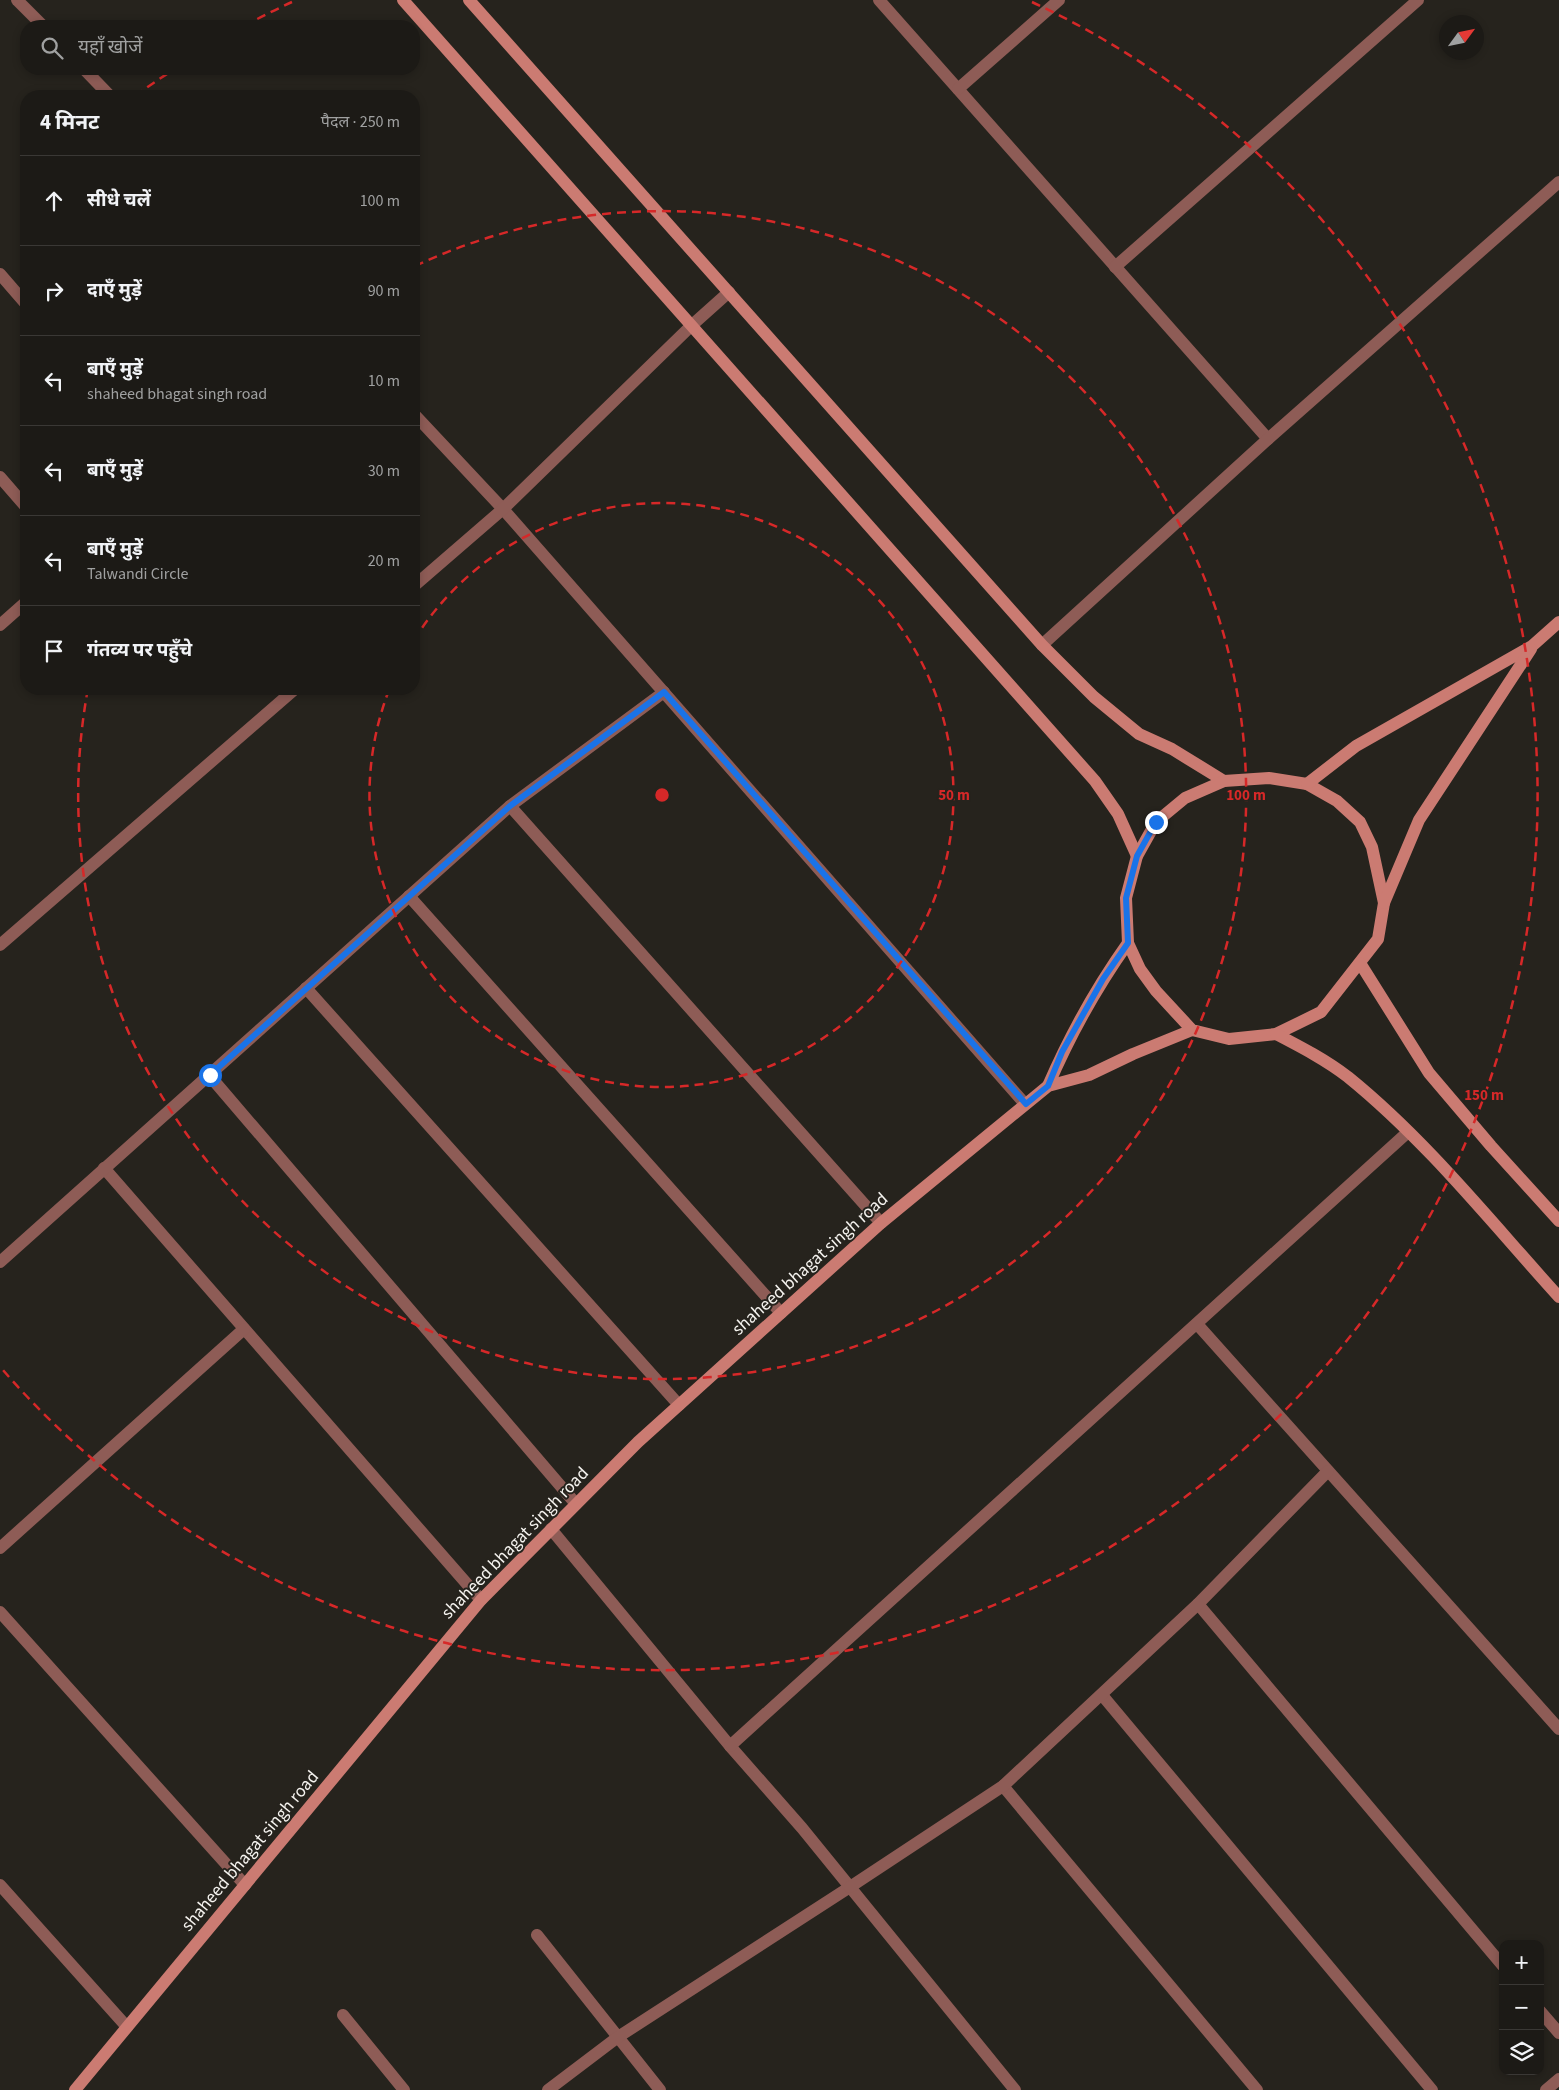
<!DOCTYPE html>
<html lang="hi">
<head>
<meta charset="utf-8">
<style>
  body { margin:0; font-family:"Source Sans 3","Noto Sans Devanagari",sans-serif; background:#25231f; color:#f1f3f6 }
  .controls { position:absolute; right:15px; bottom:15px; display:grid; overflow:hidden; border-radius:10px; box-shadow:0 2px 8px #0003 }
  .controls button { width:45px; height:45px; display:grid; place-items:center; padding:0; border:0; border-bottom:1px solid #3a3835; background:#1c1a16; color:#f1f3f6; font:25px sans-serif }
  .compass { position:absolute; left:1439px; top:15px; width:45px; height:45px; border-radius:50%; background:#1c1a16; box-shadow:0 2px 8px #0003; rotate:57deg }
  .stop { position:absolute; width:15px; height:15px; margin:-11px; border:4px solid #1a73e8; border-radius:50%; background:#fff }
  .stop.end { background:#1a73e8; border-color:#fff; box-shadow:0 1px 5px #0008 }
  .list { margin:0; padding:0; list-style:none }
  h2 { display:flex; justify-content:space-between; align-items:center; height:65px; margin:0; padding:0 20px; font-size:21px }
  h2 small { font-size:16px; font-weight:400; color:#a0a1a1 }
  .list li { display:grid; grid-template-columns:32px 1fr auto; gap:15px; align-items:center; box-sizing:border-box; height:90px; padding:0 20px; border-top:1px solid #3a3835 }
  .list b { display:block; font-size:19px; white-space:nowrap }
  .list p { margin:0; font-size:16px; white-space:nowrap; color:#a0a1a1 }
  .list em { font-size:16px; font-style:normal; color:#a0a1a1 }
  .icon { flex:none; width:28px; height:28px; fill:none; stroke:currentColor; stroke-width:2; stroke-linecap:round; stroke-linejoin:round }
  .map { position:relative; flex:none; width:1559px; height:2090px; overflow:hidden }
  .search { position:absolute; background:#1c1a16; box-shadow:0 2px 8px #0003; left:20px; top:20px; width:400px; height:55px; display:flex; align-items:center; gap:12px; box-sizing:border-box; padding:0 18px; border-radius:20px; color:#a0a1a1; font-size:19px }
  .panel { position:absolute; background:#1c1a16; box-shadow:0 2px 8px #0003; left:20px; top:90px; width:400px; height:605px; border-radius:20px }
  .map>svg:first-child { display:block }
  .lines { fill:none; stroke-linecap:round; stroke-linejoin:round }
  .lane { stroke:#8e5c56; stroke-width:12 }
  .street { stroke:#8e5c56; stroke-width:12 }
  .secondary { stroke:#cb7b72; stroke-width:12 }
  .route { stroke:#1a73e8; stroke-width:6 }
  .ring { fill:none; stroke:#d62828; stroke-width:2.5; stroke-dasharray:9 6 }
  .labels { text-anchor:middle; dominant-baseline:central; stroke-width:4; stroke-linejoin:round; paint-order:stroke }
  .street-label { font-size:18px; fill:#f5f3ef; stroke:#26231d }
  .centre { fill:#d62828; stroke:#26231d; stroke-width:2.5 }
  .ring-label { font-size:15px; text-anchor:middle; font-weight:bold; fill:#d62828; stroke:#26231d; stroke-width:4; stroke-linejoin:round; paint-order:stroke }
</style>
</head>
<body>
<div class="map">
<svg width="1559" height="2090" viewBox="0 0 1559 2090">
  <rect width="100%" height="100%" fill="#26231d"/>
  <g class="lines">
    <!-- lane -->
    <g class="lane">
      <polyline points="537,1935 660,2090"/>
      <polyline points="343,2015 404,2090"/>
      <polyline points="548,2090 618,2037 850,1887"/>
    </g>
    <!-- street -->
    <g class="street">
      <polyline points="17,0 43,26"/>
      <polyline points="879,0 1268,439"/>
      <polyline points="84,69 110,96"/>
      <polyline points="958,89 1059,0"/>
      <polyline points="1115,267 1418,0"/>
      <polyline points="0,274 26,304"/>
      <polyline points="414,414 503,509 1025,1104"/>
      <polyline points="0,477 26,507"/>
      <polyline points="414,586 503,509 691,326 729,292"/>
      <polyline points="0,625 26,602"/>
      <polyline points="1042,645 1268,439 1559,182"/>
      <polyline points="510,806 881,1223"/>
      <polyline points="409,896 781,1313"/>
      <polyline points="0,945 295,689"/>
      <polyline points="306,988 679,1405"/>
      <polyline points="209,1075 576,1504"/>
      <polyline points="104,1168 481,1600"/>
      <polyline points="0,1262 510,806 664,692"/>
      <polyline points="1197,1324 1559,1729"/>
      <polyline points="551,1529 730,1746 802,1828 1015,2090"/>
      <polyline points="0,1548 244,1329"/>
      <polyline points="1198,1604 1503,1966"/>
      <polyline points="0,1612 245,1885"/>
      <polyline points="1102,1695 1432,2090"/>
      <polyline points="730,1746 1408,1132"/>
      <polyline points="1003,1786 1257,2090"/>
      <polyline points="0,1885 127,2027"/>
      <polyline points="850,1887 1003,1786 1198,1604 1328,1471"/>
      <polyline points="1540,2011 1559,2033"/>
      <polyline points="1546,2090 1559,2079"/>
    </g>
    <!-- secondary -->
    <g class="secondary">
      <polyline points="403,0 1095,781 1118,814 1137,856"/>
      <polyline points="469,0 1042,645 1094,697 1139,734 1172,749 1224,781"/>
      <polygon points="1269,778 1307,784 1337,801 1360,822 1372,847 1384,903 1378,939 1321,1012 1276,1034 1229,1039 1192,1030 1156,991 1140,969 1128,943 1126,898 1137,856 1156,822 1185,798 1224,781"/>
      <polyline points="1307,784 1356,746 1532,646 1559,622"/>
      <polyline points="1384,903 1419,820 1531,649"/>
      <polyline points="1360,963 1429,1073 1491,1146 1559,1221"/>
      <path d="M1276,1034C1301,1047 1326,1060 1348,1077C1427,1141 1491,1222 1559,1297"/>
      <path d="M1048,1086C1070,1035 1096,988 1128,943"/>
      <polyline points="75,2090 481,1600 638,1442 881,1223 1048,1086 1089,1075 1133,1054 1192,1030"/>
    </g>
  </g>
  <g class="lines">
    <!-- route -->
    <polyline class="route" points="210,1075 510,806 664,692 1026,1104 1048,1086 1062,1052 1103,979 1128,943 1126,898 1137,856 1156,822"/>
  </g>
  <!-- distance rings -->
  <g class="ring">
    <path d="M414 640A292 292 0 1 1 389 690"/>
    <path d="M415 266A584 584 0 1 1 87 694"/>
    <path d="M135 96A875 875 0 0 1 173 70M244 26A875 875 0 0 1 292 2M1032 2A875 875 0 1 1 2 1369"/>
  </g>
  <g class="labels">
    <!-- street labels -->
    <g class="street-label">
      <text transform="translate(810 1264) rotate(-42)">shaheed bhagat singh road</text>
      <text transform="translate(515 1543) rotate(-46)">shaheed bhagat singh road</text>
      <text transform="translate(250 1851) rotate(-50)">shaheed bhagat singh road</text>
    </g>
  </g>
  <circle cx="662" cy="795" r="8" class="centre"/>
  <g class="ring-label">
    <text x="954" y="800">50 m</text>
    <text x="1246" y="800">100 m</text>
    <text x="1484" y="1100">150 m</text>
  </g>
</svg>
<div class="controls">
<button>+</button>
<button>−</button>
<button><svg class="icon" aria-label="layers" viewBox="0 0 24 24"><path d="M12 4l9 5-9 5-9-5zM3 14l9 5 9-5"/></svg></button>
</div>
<svg class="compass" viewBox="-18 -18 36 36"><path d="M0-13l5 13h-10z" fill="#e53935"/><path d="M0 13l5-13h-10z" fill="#a0a1a1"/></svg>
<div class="stop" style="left:210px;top:1075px"></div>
<div class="stop end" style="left:1156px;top:822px"></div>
<div class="search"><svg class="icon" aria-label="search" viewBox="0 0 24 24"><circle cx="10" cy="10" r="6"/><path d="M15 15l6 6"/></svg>यहाँ खोजें</div>
<section class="panel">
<h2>4 मिनट<small>पैदल · 250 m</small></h2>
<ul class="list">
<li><svg class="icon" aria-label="ahead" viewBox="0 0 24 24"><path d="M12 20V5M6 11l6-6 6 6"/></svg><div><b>सीधे चलें</b></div><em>100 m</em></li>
<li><svg class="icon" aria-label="right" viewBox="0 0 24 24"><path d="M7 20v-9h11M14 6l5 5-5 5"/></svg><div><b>दाएँ मुड़ें</b></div><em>90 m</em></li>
<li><svg class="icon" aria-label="left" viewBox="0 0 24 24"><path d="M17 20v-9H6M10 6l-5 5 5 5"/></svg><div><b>बाएँ मुड़ें</b><p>shaheed bhagat singh road</p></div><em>10 m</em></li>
<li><svg class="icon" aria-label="left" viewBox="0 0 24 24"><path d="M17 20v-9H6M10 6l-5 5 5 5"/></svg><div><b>बाएँ मुड़ें</b></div><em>30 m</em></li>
<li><svg class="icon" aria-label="left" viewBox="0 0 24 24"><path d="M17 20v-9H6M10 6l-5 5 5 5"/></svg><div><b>बाएँ मुड़ें</b><p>Talwandi Circle</p></div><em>20 m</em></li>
<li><svg class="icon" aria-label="arrive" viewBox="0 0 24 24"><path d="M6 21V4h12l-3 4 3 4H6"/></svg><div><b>गंतव्य पर पहुँचे</b></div></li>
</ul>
</section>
</div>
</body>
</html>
